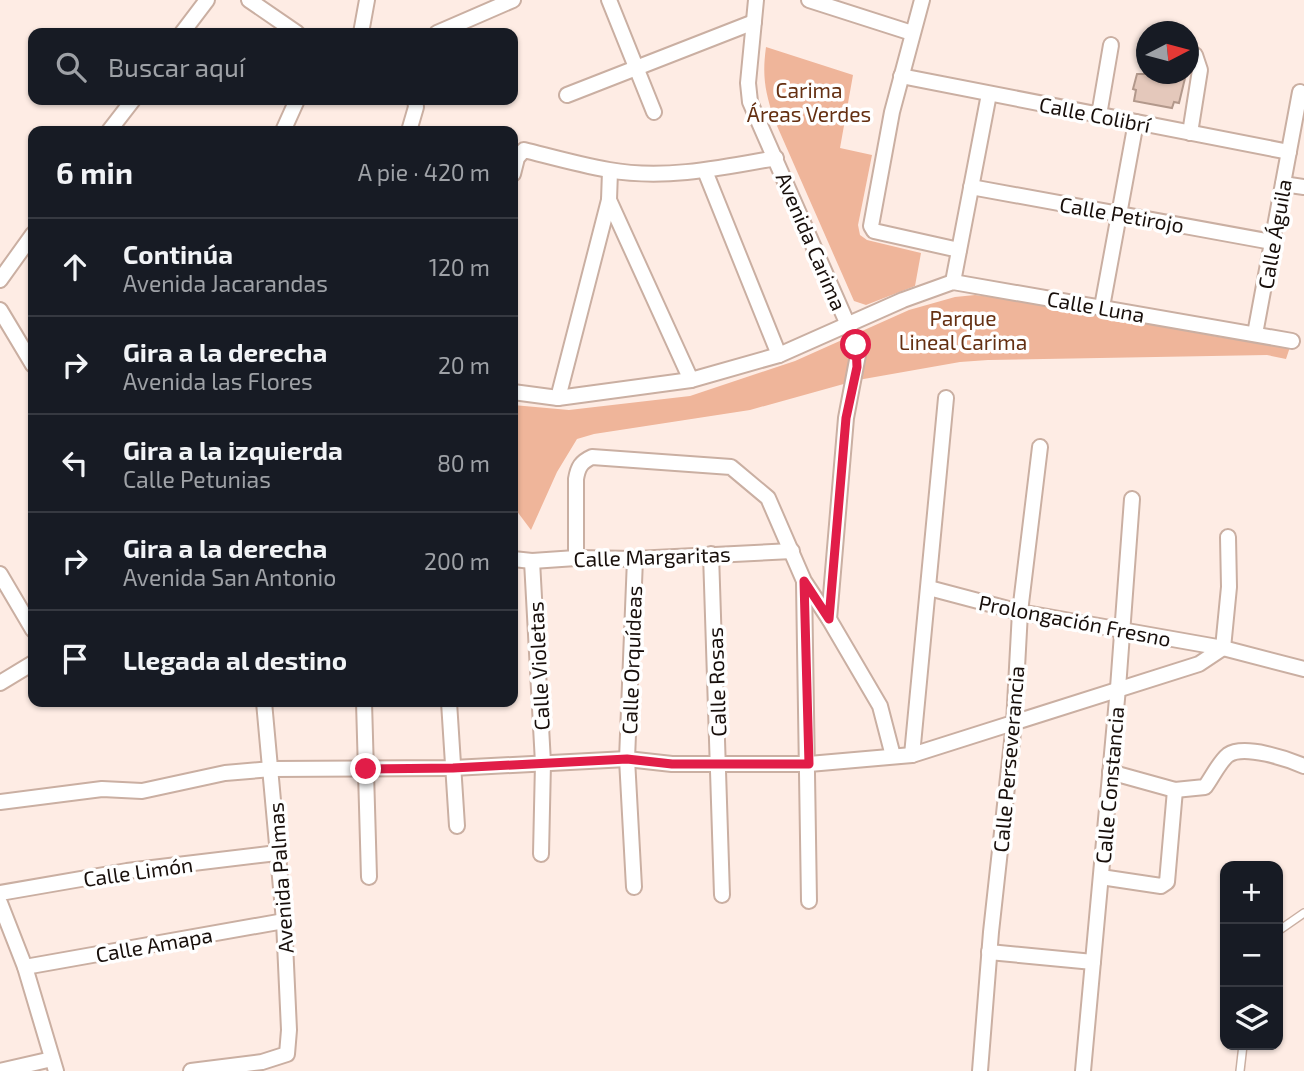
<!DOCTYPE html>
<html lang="es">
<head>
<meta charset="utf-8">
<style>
  body { margin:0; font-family:"Exo 2",sans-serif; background:#20242c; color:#f1f3f6 }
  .controls { position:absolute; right:21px; bottom:21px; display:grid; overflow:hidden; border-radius:14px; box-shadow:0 2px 5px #0004 }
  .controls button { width:63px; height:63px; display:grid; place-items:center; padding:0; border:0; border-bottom:2px solid #363941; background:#171b24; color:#f1f3f6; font:35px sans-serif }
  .compass { position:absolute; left:1136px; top:21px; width:63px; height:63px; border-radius:50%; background:#171b24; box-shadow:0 2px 5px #0004; rotate:84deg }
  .stop { position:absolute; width:21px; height:21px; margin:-16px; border:5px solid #e11d48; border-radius:50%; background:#fff }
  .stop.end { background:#e11d48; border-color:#fff; box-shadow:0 2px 7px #0008 }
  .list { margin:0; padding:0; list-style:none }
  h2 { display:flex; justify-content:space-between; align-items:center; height:91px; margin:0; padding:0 28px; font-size:30px }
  h2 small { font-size:23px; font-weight:400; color:#9ea1a6 }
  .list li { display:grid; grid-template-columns:46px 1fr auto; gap:21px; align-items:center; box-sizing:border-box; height:98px; padding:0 28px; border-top:2px solid #363941 }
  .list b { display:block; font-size:26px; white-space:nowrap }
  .list p { margin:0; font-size:23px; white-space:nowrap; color:#9ea1a6 }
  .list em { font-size:23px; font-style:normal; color:#9ea1a6 }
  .icon { flex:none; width:38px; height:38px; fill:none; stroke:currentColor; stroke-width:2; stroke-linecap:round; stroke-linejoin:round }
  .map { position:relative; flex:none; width:1304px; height:1071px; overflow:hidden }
  .search { position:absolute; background:#171b24; box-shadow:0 2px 5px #0004; left:28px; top:28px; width:490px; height:77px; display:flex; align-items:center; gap:18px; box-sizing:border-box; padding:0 24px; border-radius:14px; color:#9ea1a6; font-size:26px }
  .panel { position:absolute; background:#171b24; box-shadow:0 2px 5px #0004; left:28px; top:126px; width:490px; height:581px; border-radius:14px }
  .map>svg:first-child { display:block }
  .green { fill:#efb59a }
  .building { fill:#e4c8bb; stroke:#b2988b; stroke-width:2 }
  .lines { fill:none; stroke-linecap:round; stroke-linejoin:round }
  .lane-casing { stroke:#caafa2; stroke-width:10 }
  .street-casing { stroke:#caafa2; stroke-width:18 }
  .lane { stroke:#fff; stroke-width:7 }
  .street { stroke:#fff; stroke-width:14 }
  .route { stroke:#e11d48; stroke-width:9 }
  .labels { text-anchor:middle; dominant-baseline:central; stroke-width:7; stroke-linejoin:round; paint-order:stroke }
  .park-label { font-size:21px; fill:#653012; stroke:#fff }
  .street-label { font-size:21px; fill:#180f0b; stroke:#fff }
</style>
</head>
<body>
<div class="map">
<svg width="1304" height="1071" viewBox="0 0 1304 1071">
  <rect width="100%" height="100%" fill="#feece4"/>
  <!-- green -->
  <g class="green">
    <path d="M766,47L853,75L840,148L872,155L858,225L860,235L867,240L921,253L915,286L866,305L854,301L774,119C765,91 762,76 766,47Z"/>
    <polygon points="975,295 1019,300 1219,337 1290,347 1286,359 1267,355 988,360 960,362 858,380 750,410 594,434 577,439 557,472 531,530 513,506 513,405 569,410 690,396 795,361 909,310 955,297"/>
  </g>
  <!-- building -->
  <polygon class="building" points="1137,74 1186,74 1179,103 1174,102 1172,108 1134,101 1136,90 1133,89"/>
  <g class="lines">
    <defs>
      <g id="lane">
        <polyline points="1278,931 1304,913"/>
        <polyline points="1240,1071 1243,1045"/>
      </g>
      <g id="street">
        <polyline points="249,0 297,33"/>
        <polyline points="609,0 654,112"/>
        <polyline points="756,0 748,83 750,102 848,325 858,355 846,418 829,619"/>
        <polyline points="809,0 912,33"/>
        <polyline points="922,0 892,112 871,226 874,231 959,250"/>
        <polyline points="182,33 207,0"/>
        <polyline points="361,33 367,0"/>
        <polyline points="437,33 513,0"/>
        <polyline points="901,76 1289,152"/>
        <polyline points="567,95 754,22"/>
        <polyline points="1099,115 1111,45"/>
        <polyline points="109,131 133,100"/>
        <polyline points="283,131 297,100"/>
        <polyline points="409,131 416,107 415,100"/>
        <polyline points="1190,133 1200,70 1195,55"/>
        <polyline points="610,171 609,200 691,380"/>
        <polyline points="705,171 779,355"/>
        <path d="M513,174L517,158L524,150C552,157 580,165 609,170C664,180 721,168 776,158"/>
        <polyline points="1283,184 1304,187"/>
        <polyline points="971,187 1272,242"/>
        <polyline points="0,280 33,234"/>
        <polyline points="953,282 989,94"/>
        <polyline points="1102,307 1136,122"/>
        <polyline points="0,310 33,365"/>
        <polyline points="1255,334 1300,92"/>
        <polyline points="513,392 558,398 691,380 779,355 903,300 953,282 1292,341"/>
        <polyline points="558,398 609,200"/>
        <polyline points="711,554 722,895"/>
        <path d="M576,558V479C578,467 581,462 592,457L731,467L768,498L804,581L829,619L880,706L893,756"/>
        <polyline points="513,559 532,561 576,558 635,559 792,551"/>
        <polyline points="532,561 543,763 541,854"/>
        <polyline points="0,574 33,630"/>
        <polyline points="804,583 809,901"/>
        <polyline points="929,588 1020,612 1223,648 1304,669"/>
        <polyline points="1223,648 1229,587 1228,537"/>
        <polyline points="0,683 33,663"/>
        <polyline points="364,702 369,877"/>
        <polyline points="449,702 457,826"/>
        <polyline points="912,755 946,398"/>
        <path d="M1110,772L1175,790L1205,787C1212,778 1219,762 1228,755C1244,744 1288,759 1304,766"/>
        <polyline points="0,802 102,789 142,791 225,773 272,769 453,768 627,759 672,764 809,764 912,755 1199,664 1223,648"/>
        <polyline points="1101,877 1161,886 1167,882 1175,790"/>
        <polyline points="634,887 627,759 635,559"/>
        <polyline points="0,893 127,871 277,853"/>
        <polyline points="0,903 25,967 56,1071"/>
        <polyline points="989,952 1093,962"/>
        <polyline points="25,967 284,921"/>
        <polyline points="0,1071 52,1059"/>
        <polyline points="191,1071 262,1062 287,1054 289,1030 284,921 264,702"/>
        <polyline points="980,1071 991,932 1014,723 1020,612 1040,447"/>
        <polyline points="1083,1071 1118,688 1132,499"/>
      </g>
    </defs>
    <!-- lane casing -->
    <use href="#lane" class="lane-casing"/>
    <!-- street casing -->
    <use href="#street" class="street-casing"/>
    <!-- lane -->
    <use href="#lane" class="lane"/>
    <!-- street -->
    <use href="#street" class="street"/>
  </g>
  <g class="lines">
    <!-- route -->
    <polyline class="route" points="366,769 453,768 627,759 672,764 809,764 804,581 829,619 846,418 857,367 856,345"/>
  </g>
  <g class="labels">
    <!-- park labels -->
    <g class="park-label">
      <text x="809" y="89">Carima<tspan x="809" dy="24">Áreas Verdes</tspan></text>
      <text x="963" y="317">Parque<tspan x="963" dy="24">Lineal Carima</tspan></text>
    </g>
    <!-- street labels -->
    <g class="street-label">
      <text transform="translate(1095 114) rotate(11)">Calle Colibrí</text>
      <text transform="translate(1122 214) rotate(10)">Calle Petirojo</text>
      <text transform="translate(1274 234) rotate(-80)">Calle Águila</text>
      <text transform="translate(812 241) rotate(67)">Avenida Carima</text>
      <text transform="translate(1096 306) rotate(10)">Calle Luna</text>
      <text transform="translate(652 556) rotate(-2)">Calle Margaritas</text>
      <text transform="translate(1075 620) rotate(11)">Prolongación Fresno</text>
      <text transform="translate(631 660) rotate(-88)">Calle Orquídeas</text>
      <text transform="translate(538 666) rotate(-93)">Calle Violetas</text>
      <text transform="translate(716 682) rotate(-92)">Calle Rosas</text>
      <text transform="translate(1008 759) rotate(-85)">Calle Perseverancia</text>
      <text transform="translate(1109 785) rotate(-85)">Calle Constancia</text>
      <text transform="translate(138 871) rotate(-8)">Calle Limón</text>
      <text transform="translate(280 878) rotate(-94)">Avenida Palmas</text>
      <text transform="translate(154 944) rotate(-10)">Calle Amapa</text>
    </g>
  </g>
</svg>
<div class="controls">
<button>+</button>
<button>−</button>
<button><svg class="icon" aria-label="layers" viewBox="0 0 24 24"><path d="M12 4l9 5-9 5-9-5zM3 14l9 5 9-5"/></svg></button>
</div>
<svg class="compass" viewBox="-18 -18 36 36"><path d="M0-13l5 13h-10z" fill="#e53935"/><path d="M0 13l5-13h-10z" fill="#9ea1a6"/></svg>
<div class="stop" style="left:856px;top:345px"></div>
<div class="stop end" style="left:366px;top:769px"></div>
<div class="search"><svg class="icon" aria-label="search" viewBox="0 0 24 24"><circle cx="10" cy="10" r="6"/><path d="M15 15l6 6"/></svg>Buscar aquí</div>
<section class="panel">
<h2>6 min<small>A pie · 420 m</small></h2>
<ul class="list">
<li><svg class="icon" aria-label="ahead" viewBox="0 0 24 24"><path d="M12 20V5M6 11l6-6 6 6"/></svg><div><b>Continúa</b><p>Avenida Jacarandas</p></div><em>120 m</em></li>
<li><svg class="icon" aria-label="right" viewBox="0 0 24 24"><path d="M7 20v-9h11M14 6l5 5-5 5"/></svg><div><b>Gira a la derecha</b><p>Avenida las Flores</p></div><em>20 m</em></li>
<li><svg class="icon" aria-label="left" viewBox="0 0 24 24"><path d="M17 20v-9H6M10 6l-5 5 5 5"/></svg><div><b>Gira a la izquierda</b><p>Calle Petunias</p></div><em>80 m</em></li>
<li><svg class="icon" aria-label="right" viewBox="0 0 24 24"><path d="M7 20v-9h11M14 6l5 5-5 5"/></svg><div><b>Gira a la derecha</b><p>Avenida San Antonio</p></div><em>200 m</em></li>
<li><svg class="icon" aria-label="arrive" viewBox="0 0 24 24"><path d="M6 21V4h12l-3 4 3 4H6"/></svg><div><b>Llegada al destino</b></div></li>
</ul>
</section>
</div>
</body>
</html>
